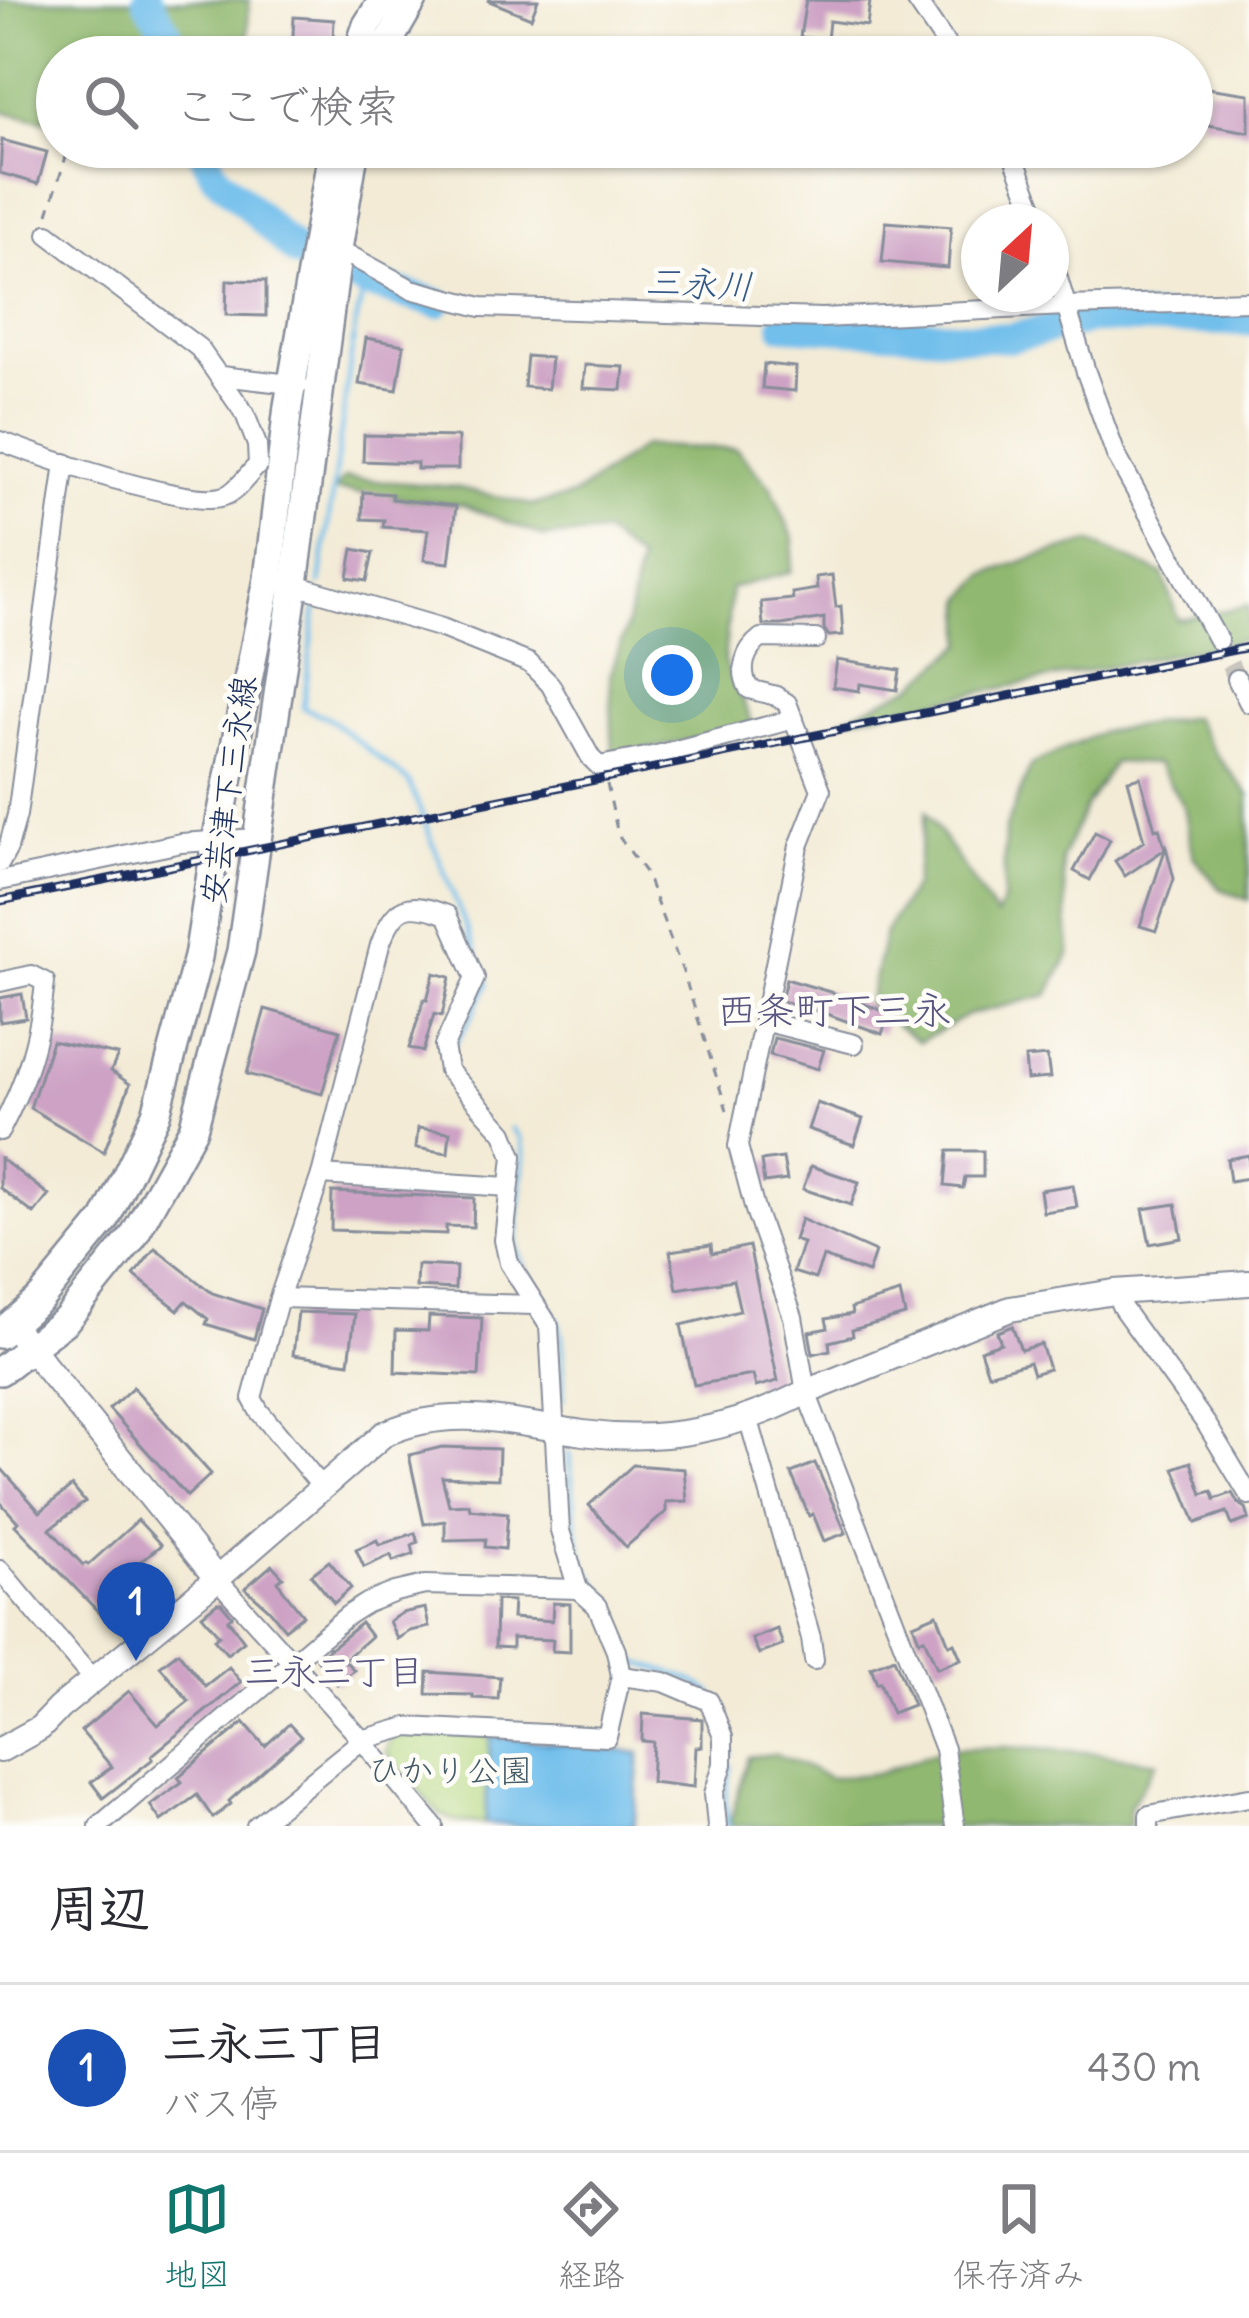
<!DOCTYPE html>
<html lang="ja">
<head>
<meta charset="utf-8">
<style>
  body { margin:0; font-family:Delius,"Klee One",sans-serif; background:#f7f7f7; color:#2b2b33 }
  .compass { position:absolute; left:961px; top:204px; width:108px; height:108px; border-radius:50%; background:#fff; box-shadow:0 3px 9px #0004; rotate:26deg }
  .you { position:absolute; left:672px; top:675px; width:42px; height:42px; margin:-30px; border:9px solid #fff; border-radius:50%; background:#1a73e8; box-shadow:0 0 0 18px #1a73e833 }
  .badge { display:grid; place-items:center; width:78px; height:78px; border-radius:50%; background:#0f766e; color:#fff; font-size:39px; font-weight:700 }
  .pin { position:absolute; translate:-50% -99px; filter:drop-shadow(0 3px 6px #0008) }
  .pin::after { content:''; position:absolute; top:63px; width:42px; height:36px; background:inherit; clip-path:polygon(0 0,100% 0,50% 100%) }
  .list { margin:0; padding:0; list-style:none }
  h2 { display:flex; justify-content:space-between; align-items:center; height:156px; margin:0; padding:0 48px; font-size:51px }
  h2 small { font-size:39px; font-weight:400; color:#7c7c81 }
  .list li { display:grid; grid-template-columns:78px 1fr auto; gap:36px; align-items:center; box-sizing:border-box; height:168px; padding:0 48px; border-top:3px solid #e1e1e2 }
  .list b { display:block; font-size:45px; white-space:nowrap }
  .list p { margin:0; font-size:39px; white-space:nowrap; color:#7c7c81 }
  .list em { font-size:39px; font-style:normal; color:#7c7c81 }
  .icon { flex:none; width:66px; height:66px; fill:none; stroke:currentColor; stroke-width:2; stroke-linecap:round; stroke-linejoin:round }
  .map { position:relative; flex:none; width:1249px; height:1826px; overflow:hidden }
  .search { position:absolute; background:#fff; box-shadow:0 3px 9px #0004; left:36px; right:36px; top:36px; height:132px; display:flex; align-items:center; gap:30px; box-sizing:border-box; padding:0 42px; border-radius:66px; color:#7c7c81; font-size:45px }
  .sheet { height:324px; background:#fff }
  nav { display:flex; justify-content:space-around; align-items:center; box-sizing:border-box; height:168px; border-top:3px solid #e1e1e2; background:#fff; font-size:33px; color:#7c7c81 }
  nav a { display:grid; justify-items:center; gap:6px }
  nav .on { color:#0f766e }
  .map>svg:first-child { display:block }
  .green { fill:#b5d881; stroke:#688470; stroke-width:3 }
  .forest { fill:#90b86f; stroke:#567466; stroke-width:3 }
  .water { fill:#72bfec; stroke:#4677a5; stroke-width:3 }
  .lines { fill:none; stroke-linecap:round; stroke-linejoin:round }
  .stream { stroke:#72bfec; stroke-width:4.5 }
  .river { stroke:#72bfec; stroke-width:30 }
  .building { fill:#cda2c5 }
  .street-tunnel { stroke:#c8c5be; stroke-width:18; stroke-dasharray:18 9; stroke-linecap:butt }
  .street-casing { stroke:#878d9a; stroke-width:22 }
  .secondary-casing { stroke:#878d9a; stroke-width:28 }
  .primary-casing { stroke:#878d9a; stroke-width:32 }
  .path { stroke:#878d9a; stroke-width:3; stroke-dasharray:9 9; stroke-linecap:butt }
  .street { stroke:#fff; stroke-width:18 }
  .secondary { stroke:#fff; stroke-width:24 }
  .primary { stroke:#fff; stroke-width:27 }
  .rail-casing { stroke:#1b2f5e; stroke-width:9 }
  .rail { stroke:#fdfcf7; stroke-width:4.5; stroke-dasharray:14; stroke-linecap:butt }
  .labels { text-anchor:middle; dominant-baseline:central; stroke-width:9; stroke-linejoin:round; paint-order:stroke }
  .street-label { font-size:33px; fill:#1b2f5e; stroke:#fdfcf7 }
  .park-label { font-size:33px; fill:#425967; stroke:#fdfcf7 }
  .water-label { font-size:36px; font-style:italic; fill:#355a89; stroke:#fdfcf7 }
  .neighbourhood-label { font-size:36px; fill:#595782; stroke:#fdfcf7 }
  .quarter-label { font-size:39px; fill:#595782; stroke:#fdfcf7 }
</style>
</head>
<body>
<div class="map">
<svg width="1249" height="1826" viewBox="0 0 1249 1826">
  <rect width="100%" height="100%" fill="#fdfcf7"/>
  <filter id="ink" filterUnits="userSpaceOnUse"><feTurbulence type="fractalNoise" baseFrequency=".00833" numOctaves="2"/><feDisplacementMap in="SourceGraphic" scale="24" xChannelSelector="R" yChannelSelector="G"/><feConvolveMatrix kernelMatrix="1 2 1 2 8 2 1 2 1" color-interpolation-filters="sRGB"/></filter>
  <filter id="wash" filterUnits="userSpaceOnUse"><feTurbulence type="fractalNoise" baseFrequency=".004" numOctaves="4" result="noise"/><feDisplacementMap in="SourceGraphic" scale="48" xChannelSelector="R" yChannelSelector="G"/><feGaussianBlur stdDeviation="2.7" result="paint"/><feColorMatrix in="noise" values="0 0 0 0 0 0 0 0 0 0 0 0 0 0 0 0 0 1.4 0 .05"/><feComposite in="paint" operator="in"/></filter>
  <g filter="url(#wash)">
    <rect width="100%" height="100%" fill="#f3ebd6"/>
    <!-- green -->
    <polygon class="green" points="435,1733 491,1736 485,1823 459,1822 439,1814 386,1752 391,1737"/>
    <!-- forest -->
    <g class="forest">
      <polygon points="0,0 249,0 247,57 57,57 57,123 0,111"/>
      <polygon points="643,446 737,449 771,487 794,540 791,572 731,588 724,662 754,726 613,757 610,676 627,625 639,561 604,533 544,537 463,505 333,490 345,478 455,487 532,505 573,496"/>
      <polygon points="1090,542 1163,574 1178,620 1249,605 1249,639 841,720 915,685 964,643 964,599 986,574 1032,558"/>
      <polygon points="1193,717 1215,753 1249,795 1249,900 1220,889 1193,856 1184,806 1157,764 1114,762 1085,807 1062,858 1070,953 1048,995 968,1015 919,1042 868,1005 885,932 914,886 926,812 996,916 1003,902 1005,830 1031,765 1101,732"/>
      <polygon points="1003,1747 1087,1752 1157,1762 1129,1808 1130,1826 729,1826 748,1757 776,1754 830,1778 880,1773 944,1749"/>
    </g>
    <!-- water -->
    <polygon class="water" points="491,1736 640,1753 634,1826 520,1826 485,1823"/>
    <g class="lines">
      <!-- stream -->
      <g class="stream">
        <polyline points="320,584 355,327 365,283"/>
        <polyline points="318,595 303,708 327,717 409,782 488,983 471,1018 455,1043"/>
        <polyline points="511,1128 520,1138 524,1153 516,1245 524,1269 558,1321 563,1340 563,1400"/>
        <path d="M569,1454L577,1533L586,1568L613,1605L630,1659C656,1671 691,1674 712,1694"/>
        <polyline points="719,1704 727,1715 732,1755"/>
        <polyline points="728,1826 725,1800 731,1766"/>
      </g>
      <!-- river -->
      <g class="river">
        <polyline points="147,0 168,34 171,57"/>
        <polyline points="200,147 215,175 296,252 365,283 437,303"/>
        <polyline points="784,325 1010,338 1093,319 1249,321"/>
      </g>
    </g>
    <g id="blocks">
      <!-- building -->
      <g class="building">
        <polygon points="487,0 538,0 531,18"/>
        <polygon points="806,0 870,1 867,26 829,21 827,40 800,37"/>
        <polygon points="294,17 334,20 332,57 292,54"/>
        <polygon points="1207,88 1249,94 1249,132 1202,124"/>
        <polygon points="2,140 47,152 38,184 0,173"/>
        <polygon points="886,222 951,227 948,268 882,262"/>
        <polygon points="227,280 266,281 266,316 226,315"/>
        <polygon points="366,338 404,345 397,390 359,384"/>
        <polygon points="527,356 551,358 548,389 524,387"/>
        <polygon points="764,364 796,367 795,391 762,388"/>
        <polygon points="585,365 624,367 622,390 583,388"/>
        <polygon points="364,435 458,437 458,469 417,469 417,463 363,461"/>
        <polygon points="363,492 392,494 392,499 456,506 449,563 424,560 428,530 383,527 384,520 362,519"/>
        <polygon points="353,549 373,553 367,581 348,578"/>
        <polygon points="832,575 836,607 841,606 843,635 829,636 824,629 824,618 782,625 763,625 761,602 793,599 792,593 817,589 816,577"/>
        <polygon points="837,660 900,670 897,690 860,684 859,691 833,687"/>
        <polygon points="1140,777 1155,829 1159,828 1165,849 1125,876 1115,861 1144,841 1128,780"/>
        <polygon points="1095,832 1110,840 1090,880 1074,871"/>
        <polygon points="1166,847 1174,879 1156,931 1140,926"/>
        <polygon points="434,973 450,977 442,1016 434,1014 423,1052 409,1048 424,999 427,1000"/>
        <polygon points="786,979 840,995 889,1013 882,1034 827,1014 781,1001"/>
        <polygon points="22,994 26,1018 0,1022 0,998"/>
        <polygon points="265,1009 340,1030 322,1094 247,1074"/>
        <polygon points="774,1038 824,1050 818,1069 770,1055"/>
        <polygon points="52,1041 118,1055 111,1071 130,1084 104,1152 30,1108"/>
        <polygon points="1047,1056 1050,1078 1027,1080 1025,1058"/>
        <polygon points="817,1103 863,1119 854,1145 808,1129"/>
        <polygon points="418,1128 450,1132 448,1153 416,1148"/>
        <polygon points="948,1151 983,1151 983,1177 965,1177 963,1188 945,1186"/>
        <polygon points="1249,1155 1249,1178 1230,1181 1227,1159"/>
        <polygon points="0,1158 49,1195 34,1214 0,1188"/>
        <polygon points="783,1158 787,1180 764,1183 761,1161"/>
        <polygon points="811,1166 859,1182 851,1205 803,1189"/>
        <polygon points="1073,1185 1077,1207 1043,1212 1040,1190"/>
        <polygon points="332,1192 474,1198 473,1227 446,1226 446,1234 331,1230"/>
        <polygon points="1176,1204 1182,1238 1150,1244 1143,1209"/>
        <polygon points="801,1219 875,1252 868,1273 823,1257 815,1279 793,1272 803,1243 794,1240"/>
        <polygon points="711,1245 712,1254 749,1246 778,1381 756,1387 753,1375 694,1385 681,1325 740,1311 733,1280 677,1289 670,1251"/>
        <polygon points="155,1248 212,1293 262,1309 254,1339 206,1324 208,1319 186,1301 178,1310 134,1275"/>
        <polygon points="417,1265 456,1267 455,1289 416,1287"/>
        <polygon points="900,1293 905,1315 852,1330 853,1336 829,1342 830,1350 813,1354 809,1332 828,1328 826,1319 852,1314 851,1308"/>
        <polygon points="298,1312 355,1314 349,1363 293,1355"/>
        <polygon points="429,1316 482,1318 479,1376 395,1372 396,1330 428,1331"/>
        <polygon points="1012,1326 1021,1350 1041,1344 1049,1369 1033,1374 1029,1362 988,1374 980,1350 1001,1343 997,1332"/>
        <polygon points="133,1387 211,1474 187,1496 109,1409"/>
        <polygon points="442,1447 499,1449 498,1479 442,1477 449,1505 469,1504 470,1509 508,1513 505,1549 485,1547 486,1539 445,1540 445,1521 424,1524 409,1455"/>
        <polygon points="1191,1462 1202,1494 1212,1491 1215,1499 1232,1493 1238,1503 1246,1508 1249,1519 1232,1525 1227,1512 1196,1523 1174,1468"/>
        <polygon points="815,1463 846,1533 824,1541 813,1514 809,1516 791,1473"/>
        <polygon points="633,1465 684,1469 687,1501 666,1502 666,1512 626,1547 589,1505"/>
        <polygon points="0,1467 40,1512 72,1486 85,1502 50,1529 83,1565 86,1563 88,1565 138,1520 161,1545 108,1587 126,1607 109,1623 15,1525 18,1522 0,1502"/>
        <polygon points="415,1533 418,1542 412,1545 414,1554 393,1561 391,1555 364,1567 356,1549 377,1540 379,1545"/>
        <polygon points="329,1561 351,1588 334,1603 311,1575"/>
        <polygon points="272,1565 283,1577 278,1581 283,1590 303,1615 285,1629 269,1609 245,1588"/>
        <polygon points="496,1600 513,1601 512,1618 552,1621 553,1603 570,1604 570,1652 552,1651 553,1640 512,1638 512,1648 495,1647"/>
        <polygon points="217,1603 221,1603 232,1616 228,1620 244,1641 227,1654 214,1639 219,1635 202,1615"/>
        <polygon points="425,1608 429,1627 410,1631 397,1639 389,1621 402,1613"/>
        <polygon points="937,1614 949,1645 954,1643 961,1659 937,1668 924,1638 919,1640 913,1624"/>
        <polygon points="361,1623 371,1636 344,1660 354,1670 337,1684 317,1659"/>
        <polygon points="777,1629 783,1645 759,1654 752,1639"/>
        <polygon points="178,1652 205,1686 229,1667 241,1682 151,1756 153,1759 103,1798 91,1782 112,1767 81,1731 129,1691 158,1725 189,1701 160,1666"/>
        <polygon points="894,1658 913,1705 892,1713 880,1682 877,1683 871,1667"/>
        <polygon points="428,1672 500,1677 498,1699 473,1698 473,1695 427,1694"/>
        <polygon points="643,1714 702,1719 702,1747 696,1747 694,1787 651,1782 653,1742 642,1741"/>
        <polygon points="244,1722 265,1746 289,1724 301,1737 229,1801 231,1804 213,1818 197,1795 161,1821 150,1805 182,1782 178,1777"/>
      </g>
    </g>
  </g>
  <g filter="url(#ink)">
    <use href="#blocks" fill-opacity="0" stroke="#878d9a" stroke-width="3"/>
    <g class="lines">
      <!-- street-tunnel -->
      <polyline class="street-tunnel" points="1218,640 1237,679"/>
      <defs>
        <g id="street">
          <polyline points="916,0 955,57"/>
          <polyline points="1010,147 1039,222"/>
          <polyline points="338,249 411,289 481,307 822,318 1066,306 1249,301"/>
          <polyline points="1051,255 1086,372 1116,455 1218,640"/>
          <polyline points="221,376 299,385"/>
          <path d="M0,441C39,456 190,509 224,496C237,492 248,474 258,465L257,445L245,414L199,348L48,234"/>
          <polyline points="285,582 442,628 529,663 550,684 591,758 599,766 657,755 794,719"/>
          <path d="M816,639L761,638C744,651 739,670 749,689L776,696L787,703L821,790L799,846L738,1146L755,1210L793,1317L806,1392L944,1749L955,1826"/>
          <polyline points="1237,679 1249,703"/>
          <polyline points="0,863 8,848 17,815 65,463"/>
          <polyline points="0,881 181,843 257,838"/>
          <path d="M0,982L31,975L45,982C40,1037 26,1082 0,1131"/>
          <polyline points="763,1021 854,1044"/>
          <polyline points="321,1175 509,1187"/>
          <polyline points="1114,1292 1123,1309 1207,1425 1249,1495"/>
          <polyline points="279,1298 535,1305"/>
          <polyline points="748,1417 811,1638 814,1660"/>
          <polyline points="0,1570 94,1681"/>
          <polyline points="217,1579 362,1740 434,1826"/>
          <polyline points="621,1676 664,1682 709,1701 723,1737 723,1764 714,1794 717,1826"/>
          <polyline points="99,1826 348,1615 367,1603 395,1592 425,1585 578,1589"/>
          <path d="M256,1826L362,1740L407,1727L607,1737L621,1676L616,1651L597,1606L578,1589L560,1531L549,1326L509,1263L504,1240L513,1156L504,1133L448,1070L444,1046L475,978L447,915C407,900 395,904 380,945L321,1175L279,1298L252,1398L259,1411L322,1487"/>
          <polyline points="1149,1826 1149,1815 1249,1797"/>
        </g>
        <g id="secondary">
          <polyline points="11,1324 217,1579"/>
          <path d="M0,1750L40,1728L59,1708L217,1579L384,1434C452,1404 512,1423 583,1433C663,1444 735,1429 806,1392L1010,1309L1114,1292L1249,1283"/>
        </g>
        <g id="primary">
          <polyline points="356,57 367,25 383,0"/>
          <polyline points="384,57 391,38 413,0"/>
          <polyline points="0,1334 41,1298 105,1220 156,1114 198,957 216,842 268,579 288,406 333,147"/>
          <polyline points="0,1371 66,1320 133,1237 193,1129 241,951 294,584 338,249 355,147"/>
        </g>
      </defs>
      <!-- street casing -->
      <use href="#street" class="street-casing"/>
      <!-- secondary casing -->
      <use href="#secondary" class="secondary-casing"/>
      <!-- primary casing -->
      <use href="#primary" class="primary-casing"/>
      <!-- path -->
      <g class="path">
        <polyline points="48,214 69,147"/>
        <polyline points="607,784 618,835 645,872 683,972 727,1110"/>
      </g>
      <!-- street -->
      <use href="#street" class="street"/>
      <!-- secondary -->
      <use href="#secondary" class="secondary"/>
      <!-- primary -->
      <use href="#primary" class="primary"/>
      <defs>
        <polyline id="rail" points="0,901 1249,647"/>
      </defs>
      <!-- rail casing -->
      <use href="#rail" class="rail-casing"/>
      <!-- rail -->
      <use href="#rail" class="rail"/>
    </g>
  </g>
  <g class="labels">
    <!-- street labels -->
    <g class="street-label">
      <text transform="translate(228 790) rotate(-82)">安芸津下三永線</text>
    </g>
    <!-- park labels -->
    <g class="park-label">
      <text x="450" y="1770">ひかり公園</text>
    </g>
    <!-- water labels -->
    <g class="water-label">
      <text transform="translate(699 284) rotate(3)">三永川</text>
    </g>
    <!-- neighbourhood labels -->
    <g class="neighbourhood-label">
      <text x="334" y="1671">三永三丁目</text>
    </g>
    <!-- quarter labels -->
    <g class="quarter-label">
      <text x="834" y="1010">西条町下三永</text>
    </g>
  </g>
</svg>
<svg class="compass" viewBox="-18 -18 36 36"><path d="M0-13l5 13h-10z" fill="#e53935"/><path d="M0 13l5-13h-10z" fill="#7c7c81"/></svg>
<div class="you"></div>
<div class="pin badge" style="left:136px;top:1661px;background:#1a4fb4">1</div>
<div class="search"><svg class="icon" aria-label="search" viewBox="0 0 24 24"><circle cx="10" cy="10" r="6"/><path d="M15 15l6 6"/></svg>ここで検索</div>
</div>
<section class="sheet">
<h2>周辺<small></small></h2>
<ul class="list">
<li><span class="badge" style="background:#1a4fb4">1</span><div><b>三永三丁目</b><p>バス停</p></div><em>430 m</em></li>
</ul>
</section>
<nav>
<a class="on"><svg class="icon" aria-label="map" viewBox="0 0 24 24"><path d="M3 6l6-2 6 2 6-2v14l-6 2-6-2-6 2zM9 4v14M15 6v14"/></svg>地図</a>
<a><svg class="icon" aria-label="directions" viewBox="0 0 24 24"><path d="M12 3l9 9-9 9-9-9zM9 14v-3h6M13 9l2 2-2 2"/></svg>経路</a>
<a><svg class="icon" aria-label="saved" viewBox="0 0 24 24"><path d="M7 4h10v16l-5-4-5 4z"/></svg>保存済み</a>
</nav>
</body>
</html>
